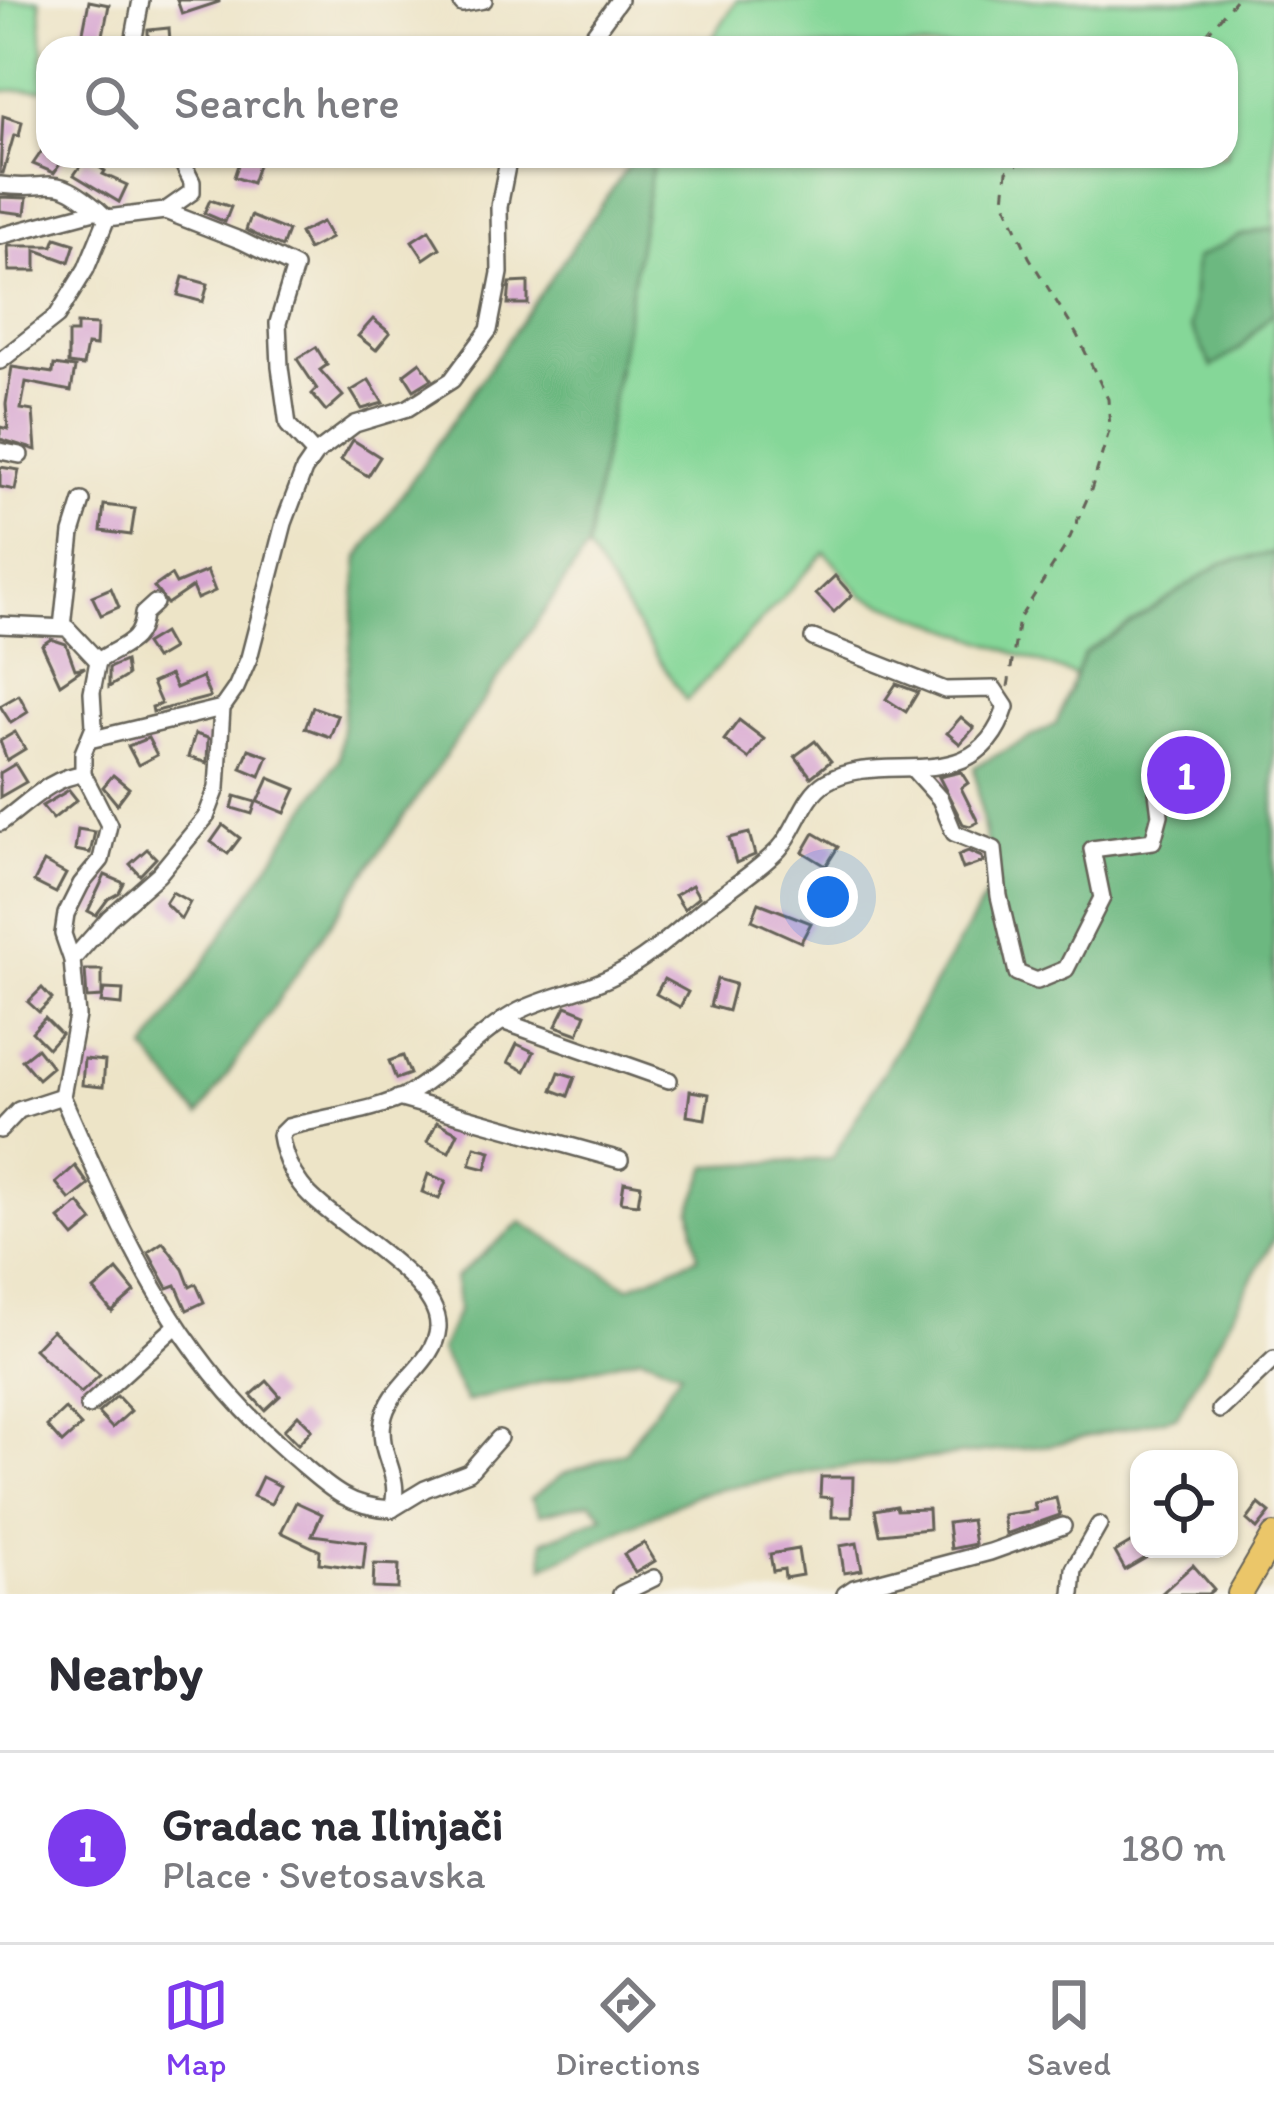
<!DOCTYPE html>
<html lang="en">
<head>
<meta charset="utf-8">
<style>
  body { margin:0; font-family:Itim,sans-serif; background:#f7f7f7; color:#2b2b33 }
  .controls { position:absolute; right:36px; bottom:36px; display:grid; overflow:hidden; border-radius:24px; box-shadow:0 3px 9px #0004 }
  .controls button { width:108px; height:108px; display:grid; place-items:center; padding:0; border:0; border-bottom:3px solid #e1e1e2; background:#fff; color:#2b2b33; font:60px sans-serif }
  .you { position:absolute; left:828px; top:897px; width:42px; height:42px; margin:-30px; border:9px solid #fff; border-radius:50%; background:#1a73e8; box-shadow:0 0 0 18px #1a73e833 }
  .badge { display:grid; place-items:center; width:78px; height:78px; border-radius:50%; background:#7c3aed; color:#fff; font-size:39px; font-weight:700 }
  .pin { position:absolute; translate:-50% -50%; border:6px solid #fff; box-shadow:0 3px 12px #0006 }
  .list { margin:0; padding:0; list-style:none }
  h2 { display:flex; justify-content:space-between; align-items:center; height:156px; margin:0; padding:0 48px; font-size:51px }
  h2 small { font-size:39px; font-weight:400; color:#7c7c81 }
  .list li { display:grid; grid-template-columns:78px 1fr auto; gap:36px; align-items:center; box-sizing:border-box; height:192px; padding:0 48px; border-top:3px solid #e1e1e2 }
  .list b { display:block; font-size:45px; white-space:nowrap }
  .list p { margin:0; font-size:39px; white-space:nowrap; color:#7c7c81 }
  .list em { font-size:39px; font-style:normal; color:#7c7c81 }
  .icon { flex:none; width:66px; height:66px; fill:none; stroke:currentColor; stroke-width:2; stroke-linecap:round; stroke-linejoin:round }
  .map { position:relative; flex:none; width:1274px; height:1594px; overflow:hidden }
  .search { position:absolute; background:#fff; box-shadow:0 3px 9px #0004; left:36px; right:36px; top:36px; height:132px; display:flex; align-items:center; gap:30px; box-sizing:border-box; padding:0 42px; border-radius:36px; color:#7c7c81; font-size:45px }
  .sheet { height:348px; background:#fff }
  nav { display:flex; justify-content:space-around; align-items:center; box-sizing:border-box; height:168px; border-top:3px solid #e1e1e2; background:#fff; font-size:33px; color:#7c7c81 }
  nav a { display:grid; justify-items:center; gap:6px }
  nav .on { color:#7c3aed }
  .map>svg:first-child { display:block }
  .green { fill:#85d798; stroke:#507a5a; stroke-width:3 }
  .forest { fill:#6cb880; stroke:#446a4e; stroke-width:3 }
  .building { fill:#d8a7d2 }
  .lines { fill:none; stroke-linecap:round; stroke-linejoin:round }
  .street-casing { stroke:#656258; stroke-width:20 }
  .primary-casing { stroke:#656258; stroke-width:28 }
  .path { stroke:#656258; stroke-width:3; stroke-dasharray:9 9; stroke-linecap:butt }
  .street { stroke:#fff; stroke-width:15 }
  .primary { stroke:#ebc669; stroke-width:24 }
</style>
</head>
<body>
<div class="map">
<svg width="1274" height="1594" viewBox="0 0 1274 1594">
  <rect width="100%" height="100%" fill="#f7f3e8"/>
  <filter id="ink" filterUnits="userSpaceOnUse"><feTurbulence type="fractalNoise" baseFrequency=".00833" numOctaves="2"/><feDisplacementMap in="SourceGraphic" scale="24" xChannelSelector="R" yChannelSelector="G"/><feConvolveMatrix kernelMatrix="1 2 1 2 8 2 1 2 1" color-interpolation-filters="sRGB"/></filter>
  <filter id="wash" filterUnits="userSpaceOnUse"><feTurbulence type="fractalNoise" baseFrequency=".004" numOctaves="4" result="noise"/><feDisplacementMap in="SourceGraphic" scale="48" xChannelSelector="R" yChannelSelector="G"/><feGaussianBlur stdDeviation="2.7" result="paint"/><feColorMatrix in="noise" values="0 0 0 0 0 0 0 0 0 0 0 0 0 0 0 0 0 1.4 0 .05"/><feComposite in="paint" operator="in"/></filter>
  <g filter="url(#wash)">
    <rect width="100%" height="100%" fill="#ede4c7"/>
    <!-- green -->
    <g class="green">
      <polygon points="0,0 40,0 45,89 0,91"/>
      <polygon points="737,0 1274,0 1274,228 1239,236 1238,350 1274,311 1274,553 1222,563 1084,654 1078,677 863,596 825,552 686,701 587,549 654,156 1226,156 1226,48 706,48"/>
    </g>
    <!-- forest -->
    <g class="forest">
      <polygon points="635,156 654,156 587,549 199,1116 146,1050 339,759 359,557"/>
      <polygon points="1274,228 1274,311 1238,350 1212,367 1191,327 1195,259 1239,236"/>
      <polygon points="1274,553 1274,1239 1177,1416 1051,1445 814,1471 698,1494 544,1567 543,1541 604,1516 591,1502 540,1514 531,1498 563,1474 625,1452 681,1371 641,1356 466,1402 440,1351 458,1310 455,1278 521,1222 629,1287 698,1257 691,1210 708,1166 832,1159 993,884 974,767 1056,724 1084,654 1222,563"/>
    </g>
    <g id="blocks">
      <!-- building -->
      <g class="building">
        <polygon points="177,0 219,0 219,2 182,14"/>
        <polygon points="89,1 109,5 102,40 82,37"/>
        <polygon points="169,28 170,42 148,43 148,30"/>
        <polygon points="3,116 22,122 19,136 14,135 3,173 0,173"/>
        <polygon points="48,142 48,156 63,160 54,173 33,164"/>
        <polygon points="241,156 260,159 252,183 234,177"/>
        <polygon points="86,158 105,171 103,174 127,185 119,202 74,175"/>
        <polygon points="0,197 27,198 25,214 0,211"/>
        <polygon points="210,200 231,207 225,222 204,213"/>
        <polygon points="251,216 288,231 282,247 246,230"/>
        <polygon points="322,222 331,238 308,250 300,233"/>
        <polygon points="429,230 440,248 424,259 412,241"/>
        <polygon points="56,238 75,244 69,262 36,250 36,271 9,271 8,246 53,246"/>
        <polygon points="183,277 208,284 203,302 178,295"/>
        <polygon points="528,282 528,304 508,304 510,283"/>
        <polygon points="373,319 390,333 376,350 358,336"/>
        <polygon points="77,324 97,325 96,346 87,345 83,366 68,364 68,333 77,333"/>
        <polygon points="316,347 327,365 320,370 343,396 326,411 312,394 317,389 297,359"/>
        <polygon points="420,362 432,379 414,390 404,374"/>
        <polygon points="54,365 75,368 71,391 26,382 21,409 33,411 36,450 0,439 0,427 8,429 6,404 12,367 53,373"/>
        <polygon points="369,380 383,403 362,409 351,391"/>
        <polygon points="353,440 380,457 368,476 341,460"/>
        <polygon points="0,467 19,470 15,490 0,487"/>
        <polygon points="104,505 135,509 131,535 101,531"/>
        <polygon points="207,571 215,591 197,599 192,587 167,604 154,587 171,575 176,584"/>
        <polygon points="835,576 852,595 834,612 816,594"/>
        <polygon points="111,588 119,607 101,615 92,596"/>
        <polygon points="163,633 172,649 155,659 145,644"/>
        <polygon points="51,639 66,644 75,669 85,667 60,684 42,645"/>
        <polygon points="125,661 127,676 109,687 109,668"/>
        <polygon points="170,675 176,688 202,677 210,697 153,712 152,707 161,704 152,683"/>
        <polygon points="896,684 918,692 906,712 886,699"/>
        <polygon points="19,695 28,712 11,723 0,706"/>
        <polygon points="313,707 338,716 330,737 305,728"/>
        <polygon points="961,717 974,728 960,744 947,733"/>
        <polygon points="739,720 764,739 749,759 724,740"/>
        <polygon points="15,732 25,749 7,760 0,741"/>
        <polygon points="195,734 208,738 207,763 188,757"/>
        <polygon points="148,738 157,755 138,765 128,746"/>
        <polygon points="815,741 831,761 811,777 795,756"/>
        <polygon points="249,749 268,756 260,776 241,768"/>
        <polygon points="15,764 26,782 0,797 0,773"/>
        <polygon points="961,772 968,783 961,788 978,822 970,826 963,824 939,777"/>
        <polygon points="113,775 129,788 117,804 103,787"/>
        <polygon points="269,778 296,789 285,813 258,802"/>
        <polygon points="69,790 77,800 53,819 42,806"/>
        <polygon points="235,796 256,802 252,814 232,808"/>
        <polygon points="223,825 240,838 228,854 211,842"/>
        <polygon points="78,829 95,832 90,853 75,850"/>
        <polygon points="749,833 755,855 736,863 729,838"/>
        <polygon points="814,833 838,847 826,866 803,852"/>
        <polygon points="147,849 156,858 140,875 130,864"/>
        <polygon points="968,851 982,857 983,862 963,869 958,855"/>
        <polygon points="44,862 66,874 56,893 34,882"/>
        <polygon points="105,875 124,883 119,893 108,899 96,915 88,911"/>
        <polygon points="692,885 699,897 684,909 675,895"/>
        <polygon points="172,892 190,902 181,919 165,903"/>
        <polygon points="759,903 811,923 801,942 752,920"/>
        <polygon points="85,970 102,970 102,997 87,998"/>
        <polygon points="664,979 688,992 680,1007 656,994"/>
        <polygon points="717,979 735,984 728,1011 710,1006"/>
        <polygon points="42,988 52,999 39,1012 28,1002"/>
        <polygon points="104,989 123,990 122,1005 101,1003"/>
        <polygon points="566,1006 586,1014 578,1034 556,1026"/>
        <polygon points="45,1018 61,1034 48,1048 32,1032"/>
        <polygon points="517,1044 534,1052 525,1071 508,1062"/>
        <polygon points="37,1048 52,1067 38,1079 22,1060"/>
        <polygon points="403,1056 410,1074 396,1079 389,1061"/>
        <polygon points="84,1059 105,1061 103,1087 82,1085"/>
        <polygon points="559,1072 575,1077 568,1096 552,1090"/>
        <polygon points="690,1091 709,1094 705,1119 687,1116"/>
        <polygon points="437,1122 458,1133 449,1152 427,1142"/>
        <polygon points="475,1147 491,1151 486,1169 470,1165"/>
        <polygon points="75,1166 89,1185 70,1200 56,1183"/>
        <polygon points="428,1174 446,1181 439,1199 422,1192"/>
        <polygon points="624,1182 641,1185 638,1204 621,1202"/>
        <polygon points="79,1203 93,1221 74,1237 59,1219"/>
        <polygon points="163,1242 183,1269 190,1287 196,1284 204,1302 187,1310 176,1285 168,1288 148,1252"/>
        <polygon points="117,1270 135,1292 112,1312 94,1290"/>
        <polygon points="52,1330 100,1375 81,1393 34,1349"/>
        <polygon points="267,1381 280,1396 265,1410 251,1395"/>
        <polygon points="117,1396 131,1411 112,1428 98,1413"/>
        <polygon points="65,1409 81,1426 62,1443 47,1426"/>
        <polygon points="298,1415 312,1429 298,1444 284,1430"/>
        <polygon points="262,1477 280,1486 271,1504 253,1496"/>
        <polygon points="821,1477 853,1477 852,1517 832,1517 832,1498 820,1497"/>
        <polygon points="1056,1498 1060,1515 1006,1534 1003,1515 1036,1510 1034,1503"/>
        <polygon points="296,1502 322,1514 312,1535 366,1542 363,1569 319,1563 320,1551 281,1532"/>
        <polygon points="1259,1504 1270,1513 1257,1529 1247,1520"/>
        <polygon points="896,1506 897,1510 928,1509 929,1529 880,1534 875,1510"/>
        <polygon points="971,1520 975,1544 951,1549 948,1523"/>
        <polygon points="1139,1538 1139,1549 1161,1549 1125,1570 1115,1552"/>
        <polygon points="644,1543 655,1561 635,1573 624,1554"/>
        <polygon points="857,1543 862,1570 844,1573 840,1546"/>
        <polygon points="798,1549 802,1575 785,1578 784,1569 773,1571 770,1554"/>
        <polygon points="374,1564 399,1565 398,1589 373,1588"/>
        <polygon points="1193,1565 1214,1589 1208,1594 1161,1594"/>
      </g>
    </g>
  </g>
  <g filter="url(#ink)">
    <use href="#blocks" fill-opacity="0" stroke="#656258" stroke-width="3"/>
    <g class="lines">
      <defs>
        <g id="street">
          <polyline points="462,4 484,0"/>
          <polyline points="132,48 141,0"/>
          <polyline points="584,48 619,0"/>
          <path d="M0,185C54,192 50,170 98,210"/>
          <polyline points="165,211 242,241 295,267 278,323 280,367 288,425 315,454"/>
          <polyline points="0,236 98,210 107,218"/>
          <polyline points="0,361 57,316 86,269 107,218 165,211 192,192 192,182 179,156"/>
          <polyline points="0,451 20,455"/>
          <polyline points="0,625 67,628 98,661 92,692 94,726 83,753 83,774 109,825 101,860 81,884 66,914 63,934 72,960 77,1016 62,1096"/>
          <polyline points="62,627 72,533 82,501"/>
          <path d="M98,661C120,645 141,645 143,614L155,603"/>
          <polyline points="89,740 222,708"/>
          <polyline points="913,769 940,799 954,833 994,849 999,896 1017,973 1037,981 1066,969 1102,898 1092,849 1153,841 1160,815 1157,792"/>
          <path d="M0,823C26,805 50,777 83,774"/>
          <polyline points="72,960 109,918 159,874 206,817 217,788 222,708 236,688 249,658 284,523 304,470 315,454 355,424 408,408 452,380 489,330 500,273 499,207 509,156"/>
          <polyline points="502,1021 669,1080"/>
          <path d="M62,1096C123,1234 173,1354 291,1455C325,1484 345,1507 392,1509C403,1474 377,1455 383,1421C389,1384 435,1365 438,1328C441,1277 329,1223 301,1185C290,1171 283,1153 280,1135L288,1127C324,1117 379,1111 410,1093C449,1070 479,1032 519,1011C549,996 583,991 613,976C646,960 674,934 701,911C726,890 757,872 779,849C797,830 803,796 826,782C885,747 976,802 1006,707L994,689L945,690L813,638"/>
          <polyline points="398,1098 620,1160"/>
          <polyline points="0,1130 19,1110 62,1096"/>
          <polyline points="88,1406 175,1327"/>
          <polyline points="1220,1410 1274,1359"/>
          <polyline points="392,1509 425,1489 469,1472 499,1438"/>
          <polyline points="621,1594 654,1578"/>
          <polyline points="845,1594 854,1588 990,1552 1063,1526"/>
          <polyline points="1072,1594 1074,1569 1099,1525"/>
        </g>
        <polyline id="primary" points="1240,1594 1274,1536"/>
      </defs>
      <!-- street casing -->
      <use href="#street" class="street-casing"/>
      <!-- primary casing -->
      <use href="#primary" class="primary-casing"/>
      <!-- path -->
      <g class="path">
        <polyline points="1195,48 1235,0"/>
        <polyline points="1008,687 1019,619 1067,544 1091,490 1110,428 1108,399 1077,335 1029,257 1004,200 1007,171 1030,156"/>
      </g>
      <!-- street -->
      <use href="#street" class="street"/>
      <!-- primary -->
      <use href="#primary" class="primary"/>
    </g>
  </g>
</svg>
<div class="controls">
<button><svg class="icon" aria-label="locate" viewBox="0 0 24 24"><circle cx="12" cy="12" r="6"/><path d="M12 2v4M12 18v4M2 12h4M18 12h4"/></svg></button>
</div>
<div class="you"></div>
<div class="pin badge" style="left:1186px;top:775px">1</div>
<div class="search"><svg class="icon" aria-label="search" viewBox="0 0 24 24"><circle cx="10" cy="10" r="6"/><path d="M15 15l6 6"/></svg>Search here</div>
</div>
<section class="sheet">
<h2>Nearby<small></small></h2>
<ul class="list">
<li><span class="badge">1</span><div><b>Gradac na Ilinjači</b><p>Place · Svetosavska</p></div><em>180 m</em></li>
</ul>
</section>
<nav>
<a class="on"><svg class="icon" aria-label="map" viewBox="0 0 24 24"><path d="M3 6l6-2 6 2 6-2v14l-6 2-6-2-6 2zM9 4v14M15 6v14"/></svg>Map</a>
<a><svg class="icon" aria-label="directions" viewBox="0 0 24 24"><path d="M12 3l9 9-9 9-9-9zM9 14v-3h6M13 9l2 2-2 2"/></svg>Directions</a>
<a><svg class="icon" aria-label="saved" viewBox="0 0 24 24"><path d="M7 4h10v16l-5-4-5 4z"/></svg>Saved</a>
</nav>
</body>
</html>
